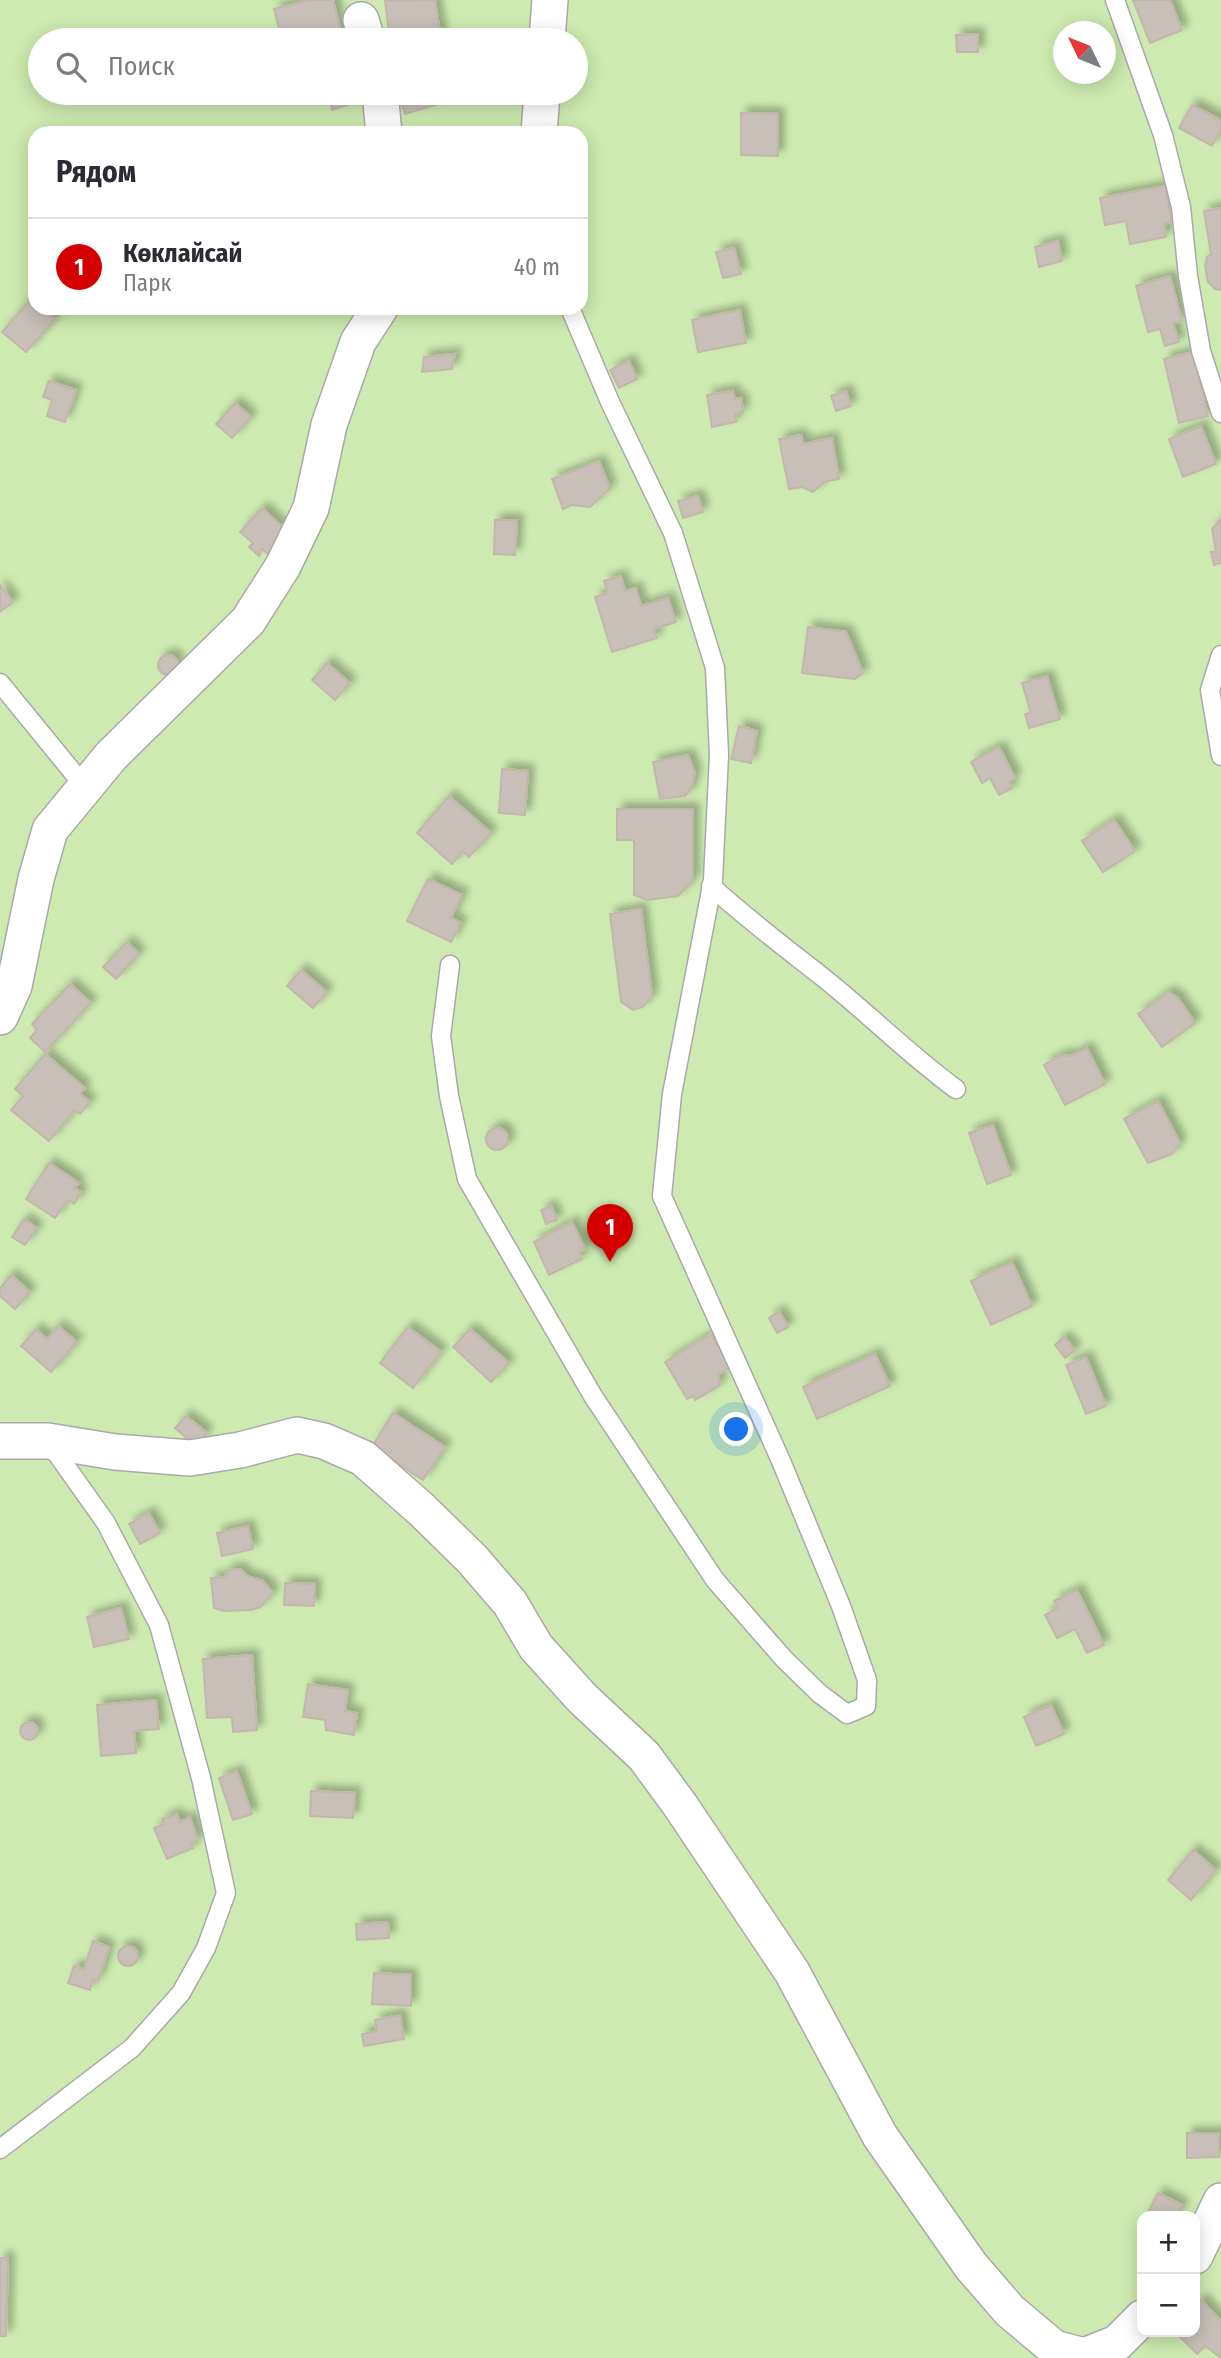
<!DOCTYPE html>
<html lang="ru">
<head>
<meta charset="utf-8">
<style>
  body { margin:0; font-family:"Fira Sans Condensed",sans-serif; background:#f7f7f7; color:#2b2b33 }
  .controls { position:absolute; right:21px; bottom:21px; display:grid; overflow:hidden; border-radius:14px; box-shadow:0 4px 18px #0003 }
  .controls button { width:63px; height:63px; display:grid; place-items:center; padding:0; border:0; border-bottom:2px solid #e1e1e2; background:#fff; color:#2b2b33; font:35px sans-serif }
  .compass { position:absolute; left:1053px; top:21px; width:63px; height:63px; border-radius:50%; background:#fff; box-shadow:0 4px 18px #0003; rotate:313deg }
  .you { position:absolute; left:737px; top:1430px; width:24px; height:24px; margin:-18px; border:5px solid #fff; border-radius:50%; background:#1a73e8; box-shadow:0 0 0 10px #1a73e833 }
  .badge { display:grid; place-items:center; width:46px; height:46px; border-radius:50%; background:#d40000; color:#fff; font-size:23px; font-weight:700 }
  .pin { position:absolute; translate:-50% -58px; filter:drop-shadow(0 2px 4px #0008) }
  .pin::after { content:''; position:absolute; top:37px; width:24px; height:21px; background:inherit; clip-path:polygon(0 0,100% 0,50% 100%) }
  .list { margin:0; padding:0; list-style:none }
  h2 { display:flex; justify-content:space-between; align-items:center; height:91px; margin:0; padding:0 28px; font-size:30px }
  h2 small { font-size:23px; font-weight:400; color:#7c7c81 }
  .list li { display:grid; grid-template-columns:46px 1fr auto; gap:21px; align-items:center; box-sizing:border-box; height:98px; padding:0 28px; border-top:2px solid #e1e1e2 }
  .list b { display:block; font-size:26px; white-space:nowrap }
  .list p { margin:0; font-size:23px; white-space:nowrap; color:#7c7c81 }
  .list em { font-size:23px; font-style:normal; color:#7c7c81 }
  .icon { flex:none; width:38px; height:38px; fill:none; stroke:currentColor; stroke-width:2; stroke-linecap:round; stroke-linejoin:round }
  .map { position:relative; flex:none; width:1221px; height:2358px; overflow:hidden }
  .search { position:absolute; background:#fff; box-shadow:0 4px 18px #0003; left:28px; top:28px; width:560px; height:77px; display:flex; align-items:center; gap:18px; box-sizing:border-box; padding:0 24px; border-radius:38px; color:#7c7c81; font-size:26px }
  .panel { position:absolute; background:#fff; box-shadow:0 4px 18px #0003; left:28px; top:126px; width:560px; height:189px; border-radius:21px }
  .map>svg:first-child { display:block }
  .grass { fill:#cdebb0; fill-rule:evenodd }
  .building { fill:#c7bfb8; stroke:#c4b6ab; stroke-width:2; filter:url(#shadow) }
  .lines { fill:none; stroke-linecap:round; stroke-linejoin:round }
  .lane-casing { stroke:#a9a9a9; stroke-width:21 }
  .street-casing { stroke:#a9a9a9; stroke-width:38 }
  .lane { stroke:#fff; stroke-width:18 }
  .street { stroke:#fff; stroke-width:35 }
</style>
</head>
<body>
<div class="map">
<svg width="1221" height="2358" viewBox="0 0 1221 2358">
  <defs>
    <filter id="shadow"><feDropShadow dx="6" dy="-6" stdDeviation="3.5" flood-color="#0004"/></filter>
  </defs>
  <rect width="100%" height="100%" fill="#f2efe9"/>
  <!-- grass -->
  <path class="grass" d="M0,0H1221V2358H0ZM1064,32H1106V74H1064ZM40,40H576V93H40ZM35,133H581V308H35ZM1142,2216H1195V2332H1142Z"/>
  <!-- building -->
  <g class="building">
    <polygon points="310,0 333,0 343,40 282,40 274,9"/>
    <polygon points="435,0 441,40 390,40 385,1"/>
    <polygon points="1133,0 1170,0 1182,30 1150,43"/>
    <polygon points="978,34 978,52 957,52 956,35"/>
    <polygon points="329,93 353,93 355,102 332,110"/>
    <polygon points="398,93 456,93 457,98 405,114"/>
    <polygon points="1192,105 1221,120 1221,130 1212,146 1179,128"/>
    <polygon points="741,113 778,114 778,156 741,155"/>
    <polygon points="1165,186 1172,222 1164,224 1166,237 1130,244 1126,221 1105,225 1100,198"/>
    <polygon points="1221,208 1221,290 1215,289 1208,282 1205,266 1207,257 1211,255 1204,211"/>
    <polygon points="1058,241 1062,261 1039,267 1035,247"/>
    <polygon points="734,248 741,274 723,278 716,252"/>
    <polygon points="1170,276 1182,321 1173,323 1179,342 1165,346 1160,329 1148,332 1136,286"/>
    <polygon points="31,299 35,308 42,308 55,319 26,352 2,332"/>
    <polygon points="740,310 746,343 698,352 692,320"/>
    <polygon points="1193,352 1208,416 1179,423 1164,359"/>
    <polygon points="455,354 452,369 422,372 424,357"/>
    <polygon points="629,361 637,379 619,388 610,370"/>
    <polygon points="49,381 76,390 65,422 47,416 52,400 43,397"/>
    <polygon points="733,391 735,399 741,398 743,412 735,414 736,422 712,427 707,395"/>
    <polygon points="846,391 851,406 836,411 831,396"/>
    <polygon points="235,403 251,417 232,438 216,424"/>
    <polygon points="1201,426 1216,464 1183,477 1169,439"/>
    <polygon points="801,435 803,444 832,438 839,479 824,482 813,492 802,487 789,489 779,439"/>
    <polygon points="599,461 610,488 590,507 571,505 563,509 552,479"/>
    <polygon points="698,496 703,512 683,518 678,501"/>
    <polygon points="262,508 292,536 271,557 262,549 259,556 249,547 253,543 240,532"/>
    <polygon points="1221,519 1221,563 1214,565 1211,552 1216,552 1212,529"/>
    <polygon points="495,520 517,520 515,555 494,554"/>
    <polygon points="621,576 625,591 636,588 641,606 668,598 676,622 653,629 657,638 612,652 595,597 608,593 604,581"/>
    <polygon points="0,585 13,602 0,612"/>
    <polygon points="808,627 846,632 863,673 855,679 802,673"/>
    <circle cx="168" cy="665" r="10"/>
    <polygon points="327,663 350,683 335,700 312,680"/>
    <polygon points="1047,676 1060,719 1029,728 1025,714 1031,713 1022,683"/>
    <polygon points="739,726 757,731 751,763 731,759"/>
    <polygon points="999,747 1015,778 1009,782 1012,788 999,795 990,778 982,783 971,762"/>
    <polygon points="688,755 695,773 691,789 685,796 660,799 653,762"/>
    <polygon points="502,769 528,771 525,815 499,813"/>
    <polygon points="449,796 491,833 469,857 463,851 452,864 417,833"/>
    <polygon points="617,809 693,809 693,880 678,896 647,900 634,895 634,840 617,840"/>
    <polygon points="1114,820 1135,851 1103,872 1082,841"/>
    <polygon points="428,879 462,895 451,918 461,923 451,942 407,921"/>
    <polygon points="641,909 652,995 643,1007 633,1010 621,1002 610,914"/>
    <polygon points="127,942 139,954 116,979 103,967"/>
    <polygon points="301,970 327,992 313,1008 287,986"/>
    <polygon points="70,984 91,1003 45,1052 30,1038 37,1030 32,1024"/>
    <polygon points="1169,992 1178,998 1195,1023 1162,1047 1138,1014"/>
    <polygon points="1087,1048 1105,1084 1065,1105 1044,1065 1062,1055 1071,1056"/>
    <polygon points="45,1054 85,1088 80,1094 90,1102 80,1114 74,1111 49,1141 11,1110 23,1096 15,1089"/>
    <polygon points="1158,1101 1180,1143 1172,1154 1148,1163 1124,1119"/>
    <polygon points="993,1125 1011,1175 987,1184 969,1133"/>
    <circle cx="497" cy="1139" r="11"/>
    <polygon points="49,1163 79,1183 74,1188 81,1192 74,1204 68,1200 55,1218 26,1199"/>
    <polygon points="551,1206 557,1220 546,1224 541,1210"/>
    <polygon points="24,1219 37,1228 25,1245 12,1237"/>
    <polygon points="572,1222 585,1249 579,1252 582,1259 549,1275 534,1242"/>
    <polygon points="1012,1262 1032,1306 991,1325 971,1281"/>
    <polygon points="11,1275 30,1292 15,1309 0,1296 0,1288"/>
    <polygon points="779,1311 788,1327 777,1333 769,1318"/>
    <polygon points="58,1326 77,1342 51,1372 21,1346 36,1329 47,1339"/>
    <polygon points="408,1327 441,1352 413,1388 380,1363"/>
    <polygon points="470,1329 509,1363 491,1382 453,1347"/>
    <polygon points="711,1334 731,1367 718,1375 720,1385 695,1400 693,1396 687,1399 665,1362"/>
    <polygon points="1064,1337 1075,1350 1065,1358 1055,1345"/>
    <polygon points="875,1354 890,1386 817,1419 803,1387"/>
    <polygon points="1086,1357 1106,1406 1086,1414 1066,1365"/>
    <polygon points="393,1413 445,1447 423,1480 372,1447"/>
    <polygon points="186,1416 207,1433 196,1446 175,1428"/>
    <polygon points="149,1513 160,1533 140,1544 129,1524"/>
    <polygon points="248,1526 253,1549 222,1556 217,1533"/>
    <polygon points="240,1569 247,1576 263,1581 273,1593 261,1607 251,1610 224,1611 214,1608 211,1578 225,1577 228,1570"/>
    <polygon points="285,1583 315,1584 314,1606 284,1605"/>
    <polygon points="1077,1590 1104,1645 1087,1653 1075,1629 1057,1638 1045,1615 1058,1608 1054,1601"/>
    <polygon points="121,1608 129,1639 94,1647 87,1617"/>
    <polygon points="252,1655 257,1730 233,1732 232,1717 207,1718 203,1659"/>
    <polygon points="308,1684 348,1690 345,1711 357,1713 354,1735 326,1730 325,1720 303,1717"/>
    <polygon points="156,1700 159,1729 134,1731 136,1753 101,1756 97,1705"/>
    <polygon points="1051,1705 1064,1734 1036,1746 1024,1717"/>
    <circle cx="29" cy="1731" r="9"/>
    <polygon points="237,1771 252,1814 233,1820 219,1778"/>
    <polygon points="311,1791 355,1793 353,1818 310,1816"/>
    <polygon points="177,1814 180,1822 190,1817 198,1840 191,1843 193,1848 167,1859 154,1828 165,1824 162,1819"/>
    <polygon points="1193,1850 1216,1870 1191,1900 1168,1880"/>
    <polygon points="388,1922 389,1938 357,1940 356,1924"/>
    <polygon points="93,1941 109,1947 98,1981 93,1979 90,1990 68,1983 74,1966 84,1969"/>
    <circle cx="128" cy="1956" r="10"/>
    <polygon points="374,1973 411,1975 411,2006 372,2004"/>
    <polygon points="400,2015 404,2039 364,2046 362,2034 377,2031 375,2020"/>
    <polygon points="1187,2133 1219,2133 1219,2157 1187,2158"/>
    <polygon points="1158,2193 1182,2205 1176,2216 1146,2216"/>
    <polygon points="0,2258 8,2258 6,2336 0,2336"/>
    <polygon points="1201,2300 1221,2321 1221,2358 1205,2346 1197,2354 1175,2332 1195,2332 1195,2306"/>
  </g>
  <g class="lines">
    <defs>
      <g id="lane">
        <polyline points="1115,0 1163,135 1181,207 1188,276 1201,351 1221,413"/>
        <polyline points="1221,655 1210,690 1221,756"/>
        <polyline points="0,683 85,787"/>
        <path d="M711,886C746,918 783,946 820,975C867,1012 908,1054 956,1089"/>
        <polyline points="450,965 441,1036 449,1096 467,1179 593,1396 715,1580 784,1659 820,1694 847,1714 866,1706 867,1680 841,1606 781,1461 662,1196 672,1094 713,880 719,755 715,668 673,533 610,402 570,308"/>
        <polyline points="0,2149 132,2048 181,1993 206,1948 226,1893 201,1778 159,1625 106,1523 50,1444"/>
      </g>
      <g id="street">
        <polyline points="361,20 367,40"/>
        <polyline points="547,40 550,0"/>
        <polyline points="380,93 384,133"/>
        <polyline points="539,133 542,93"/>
        <polyline points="0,1017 14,986 36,879 50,830 111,756 248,621 283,566 311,508 329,425 358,342 380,308"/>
        <polyline points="0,1441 48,1441 115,1452 190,1458 240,1450 297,1435 324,1441 363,1458 422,1510 472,1559 510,1603 536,1647 582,1698 644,1756 680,1805 792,1972 880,2136 971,2266 1010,2311 1054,2348 1084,2356 1117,2343 1142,2318"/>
        <polyline points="1195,2256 1221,2201"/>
      </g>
    </defs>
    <!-- lane casing -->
    <use href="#lane" class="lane-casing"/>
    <!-- street casing -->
    <use href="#street" class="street-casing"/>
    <!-- lane -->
    <use href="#lane" class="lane"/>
    <!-- street -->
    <use href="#street" class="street"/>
  </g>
</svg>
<div class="controls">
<button>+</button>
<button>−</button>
</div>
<svg class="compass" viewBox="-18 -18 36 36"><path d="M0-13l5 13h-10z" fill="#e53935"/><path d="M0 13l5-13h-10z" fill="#7c7c81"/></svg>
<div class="you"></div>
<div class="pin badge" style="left:610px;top:1262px">1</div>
<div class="search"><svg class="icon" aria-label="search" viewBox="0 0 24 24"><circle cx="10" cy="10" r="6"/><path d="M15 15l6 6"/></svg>Поиск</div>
<section class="panel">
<h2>Рядом<small></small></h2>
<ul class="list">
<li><span class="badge">1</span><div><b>Көклайсай</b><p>Парк</p></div><em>40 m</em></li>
</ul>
</section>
</div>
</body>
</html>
